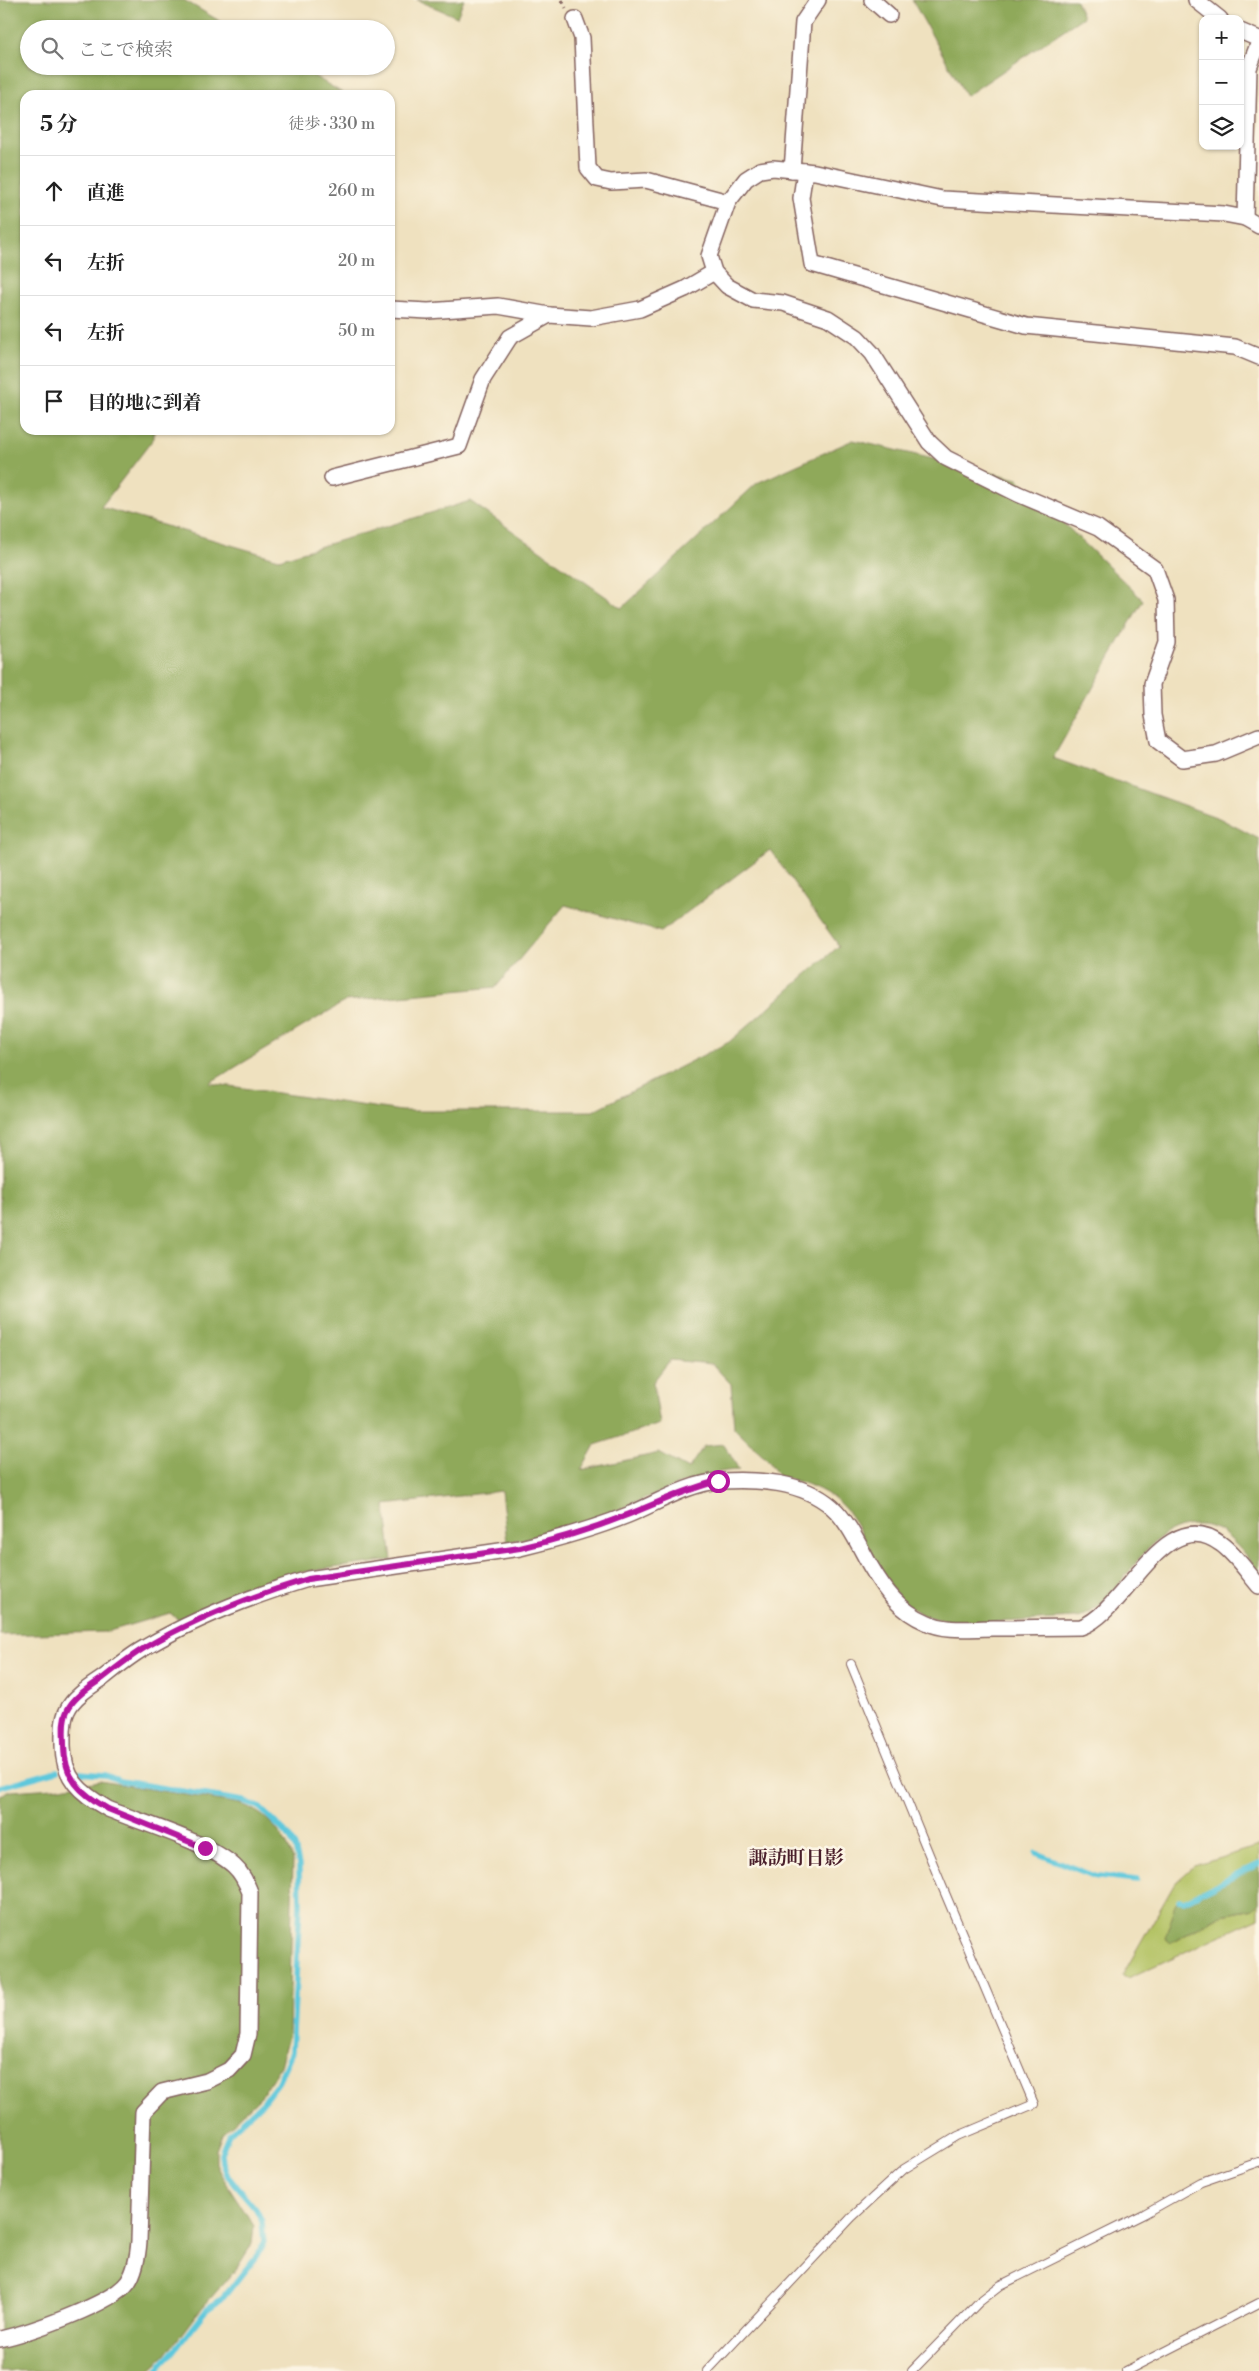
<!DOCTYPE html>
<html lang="ja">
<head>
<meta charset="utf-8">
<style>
  body { margin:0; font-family:"Libre Bodoni","Noto Serif JP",serif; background:#f6f6f6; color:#222 }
  .controls { position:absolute; right:15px; top:15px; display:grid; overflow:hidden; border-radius:10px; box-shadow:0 1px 4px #0004 }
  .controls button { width:45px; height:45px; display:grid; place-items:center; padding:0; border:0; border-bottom:1px solid #e0e0e0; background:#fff; color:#222; font:25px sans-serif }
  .stop { position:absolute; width:15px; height:15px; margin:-11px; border:4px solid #b5179e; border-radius:50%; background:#fff }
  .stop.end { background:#b5179e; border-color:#fff; box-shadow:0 1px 5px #0008 }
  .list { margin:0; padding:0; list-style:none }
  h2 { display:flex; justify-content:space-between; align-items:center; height:65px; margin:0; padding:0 20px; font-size:21px }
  h2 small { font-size:16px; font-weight:400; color:#767676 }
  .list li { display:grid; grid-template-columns:32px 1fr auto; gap:15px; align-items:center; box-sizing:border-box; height:70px; padding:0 20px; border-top:1px solid #e0e0e0 }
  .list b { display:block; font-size:19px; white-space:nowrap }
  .list em { font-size:16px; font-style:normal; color:#767676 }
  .icon { flex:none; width:28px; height:28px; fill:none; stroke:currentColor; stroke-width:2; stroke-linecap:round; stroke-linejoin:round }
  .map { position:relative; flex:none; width:1259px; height:2371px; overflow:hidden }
  .search { position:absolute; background:#fff; box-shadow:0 1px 4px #0004; left:20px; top:20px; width:375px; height:55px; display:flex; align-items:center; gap:12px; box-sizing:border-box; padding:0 18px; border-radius:28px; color:#767676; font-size:19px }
  .panel { position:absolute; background:#fff; box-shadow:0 1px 4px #0004; left:20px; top:90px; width:375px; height:345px; border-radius:15px }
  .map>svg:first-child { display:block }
  .green { fill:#b4c365; stroke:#7f7148 }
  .forest { fill:#8fa95a; stroke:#6c6442; fill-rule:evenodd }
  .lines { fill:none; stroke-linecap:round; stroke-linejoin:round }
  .stream { stroke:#5fc8dc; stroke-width:5.5 }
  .lane-casing { stroke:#84635f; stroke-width:10 }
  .street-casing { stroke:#84635f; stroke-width:18 }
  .path { stroke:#84635f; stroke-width:3; stroke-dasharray:4 4; stroke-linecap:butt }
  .lane { stroke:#fff; stroke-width:8 }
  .street { stroke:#fff; stroke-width:15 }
  .route { stroke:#b5179e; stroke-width:6 }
  .labels { text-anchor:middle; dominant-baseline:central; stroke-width:5; stroke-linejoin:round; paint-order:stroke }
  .quarter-label { font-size:19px; font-weight:bold; fill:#4a1f2b; stroke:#fcf5e5 }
</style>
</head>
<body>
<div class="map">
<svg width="1259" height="2371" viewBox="0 0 1259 2371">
  <rect width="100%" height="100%" fill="#fcf5e5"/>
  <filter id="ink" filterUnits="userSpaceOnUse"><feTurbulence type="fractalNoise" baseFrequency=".02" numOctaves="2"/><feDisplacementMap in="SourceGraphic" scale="10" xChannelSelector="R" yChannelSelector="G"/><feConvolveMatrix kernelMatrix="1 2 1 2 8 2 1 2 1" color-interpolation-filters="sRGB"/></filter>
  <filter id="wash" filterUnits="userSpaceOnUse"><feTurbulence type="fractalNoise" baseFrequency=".0096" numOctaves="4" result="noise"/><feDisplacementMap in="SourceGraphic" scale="20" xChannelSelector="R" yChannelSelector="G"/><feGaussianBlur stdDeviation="1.12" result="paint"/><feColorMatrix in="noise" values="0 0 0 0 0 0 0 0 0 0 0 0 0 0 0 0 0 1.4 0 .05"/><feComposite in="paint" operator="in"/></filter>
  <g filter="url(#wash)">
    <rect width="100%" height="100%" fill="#efe1bf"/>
    <!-- green -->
    <polygon class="green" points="1259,1846 1259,1862 1184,1899 1178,1898 1173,1918 1171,1943 1221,1915 1253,1909 1259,1904 1259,1918 1128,1978 1122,1976 1175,1883 1194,1866"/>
    <!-- forest -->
    <g class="forest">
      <path d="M0,0H184L233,29H29V66H297L346,95H25V430H154V438L101,507L279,559L470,501L622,608L757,483L853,440L1018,479L1143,600L1053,758L1219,818L1259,839V1572C1248,1559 1237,1543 1223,1533C1216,1528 1206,1525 1198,1525C1139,1524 1127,1601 1078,1618C1040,1619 955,1628 923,1615C875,1593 871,1524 832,1497C815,1485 798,1481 779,1477L770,1463L734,1428L731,1384L712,1364L670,1360L653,1382L660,1424L595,1445L581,1470L659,1453L688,1469L704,1446L724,1444L739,1470C705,1471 673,1487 642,1500C598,1518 554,1535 507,1542L501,1491L385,1505L392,1560L296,1573L181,1622L170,1613L106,1632L0,1635ZM770,850L839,946L729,1042L593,1111H401L209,1083L346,1001L496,987L565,905L661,932Z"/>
      <polygon points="417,0 464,0 457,17"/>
      <polygon points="912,0 1076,0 1083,17 966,96"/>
      <path d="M100,1781L241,1804C267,1814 284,1833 293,1859L289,2033L280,2066L262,2095L222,2134L216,2150V2163L220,2173L254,2226L252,2244L237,2268L195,2316L165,2356L148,2371H0V1795L11,1791L54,1788Z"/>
      <polygon points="1259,1866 1259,1904 1253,1909 1221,1915 1171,1943 1165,1938 1177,1901 1185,1903"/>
    </g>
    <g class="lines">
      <!-- stream -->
      <g class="stream">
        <polyline points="80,1773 105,1775 121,1781 243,1801 259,1807 288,1835 295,1847 299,1865 300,1905 292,2052 277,2084 263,2102 229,2134 221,2153 222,2163 226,2174 256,2209 262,2221 264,2242 258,2254 223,2298 206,2310 171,2355 156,2371"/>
        <polyline points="0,1787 57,1771"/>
        <polyline points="1036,1853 1091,1875 1137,1880"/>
        <polyline points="1179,1900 1184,1901 1259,1864"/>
      </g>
    </g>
  </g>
  <g filter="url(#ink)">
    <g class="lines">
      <defs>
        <g id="lane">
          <polyline points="707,2371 852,2217 904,2169 958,2136 1034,2104 942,1886 851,1664"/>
          <polyline points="912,2371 979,2302 1001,2285 1144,2214 1201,2182 1259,2162"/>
          <polyline points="1126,2371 1259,2303"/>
        </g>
        <g id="street">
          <polyline points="872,0 889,15"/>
          <polyline points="1196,0 1220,19"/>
          <polyline points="575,19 582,38 588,168 597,179 611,182 646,180 728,202"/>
          <polyline points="1240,31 1259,39"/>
          <polyline points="792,170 803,22 818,0"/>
          <polyline points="805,171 801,198 812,264 1026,326 1235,347 1259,357"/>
          <polyline points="1245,218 1249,68 1259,42"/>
          <polyline points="1259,226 1245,218 1224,214 942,199 815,172 773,168 760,170 746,179 728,202 709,256 714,272 727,286 753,300 783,303 828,318 857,337 872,353 929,442 946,458 1018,494 1098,528 1155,569 1166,600 1167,642 1152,684 1153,715 1158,741 1182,759 1216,754 1259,736"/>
          <polyline points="390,309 428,311 498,306 549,315"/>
          <polyline points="332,478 459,446 483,379 510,337 549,315 591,318 640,309 685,289 714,272"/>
          <path d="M0,2339C28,2333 112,2304 128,2282C136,2270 138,2255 139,2241L143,2112L162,2092L207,2081L229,2070L243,2055L248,2034L250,1892C246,1882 242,1873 234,1866C208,1842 142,1823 108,1809C80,1793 63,1778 63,1745C63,1733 62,1721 67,1711C73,1697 91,1686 103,1678C117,1667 131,1655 146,1647C194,1619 255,1595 308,1579L520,1548C557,1539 593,1529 628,1515C657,1503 689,1483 720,1481C758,1479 802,1481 832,1507C849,1522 860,1548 871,1567C885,1591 900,1611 926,1622C946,1632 971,1628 993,1628C1022,1628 1051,1627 1081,1627C1126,1612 1164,1501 1221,1544C1235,1554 1247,1572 1259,1586"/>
        </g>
      </defs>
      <!-- lane casing -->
      <use href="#lane" class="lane-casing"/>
      <!-- street casing -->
      <use href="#street" class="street-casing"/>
      <!-- path -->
      <polyline class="path" points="562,0 566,8"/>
      <!-- lane -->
      <use href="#lane" class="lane"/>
      <!-- street -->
      <use href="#street" class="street"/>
    </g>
  </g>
  <g class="lines" filter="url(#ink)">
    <!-- route -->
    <path class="route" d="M205,1848L108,1809C80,1793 64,1778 64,1745C64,1733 62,1721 67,1711C73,1697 91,1686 103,1678C117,1667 131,1656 146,1647C194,1619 255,1595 308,1579L520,1548C556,1540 592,1529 627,1515C658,1503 686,1489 718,1481"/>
  </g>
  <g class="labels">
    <!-- quarter labels -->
    <g class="quarter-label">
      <text x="796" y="1858">諏訪町日影</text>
    </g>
  </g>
</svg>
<div class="controls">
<button>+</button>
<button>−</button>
<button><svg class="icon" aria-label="layers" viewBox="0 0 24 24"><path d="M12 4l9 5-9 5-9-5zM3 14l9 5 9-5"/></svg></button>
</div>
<div class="stop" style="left:718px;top:1481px"></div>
<div class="stop end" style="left:205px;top:1848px"></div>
<div class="search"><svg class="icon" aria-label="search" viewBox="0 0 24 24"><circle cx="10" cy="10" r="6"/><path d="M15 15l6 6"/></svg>ここで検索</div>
<section class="panel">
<h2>5 分<small>徒歩 · 330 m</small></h2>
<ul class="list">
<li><svg class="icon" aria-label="ahead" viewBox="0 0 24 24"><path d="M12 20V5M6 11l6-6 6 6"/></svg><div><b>直進</b></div><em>260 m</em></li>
<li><svg class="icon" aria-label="left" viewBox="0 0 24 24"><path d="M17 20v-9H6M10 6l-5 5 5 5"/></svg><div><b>左折</b></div><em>20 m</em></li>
<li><svg class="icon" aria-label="left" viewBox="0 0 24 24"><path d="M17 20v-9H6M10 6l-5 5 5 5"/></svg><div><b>左折</b></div><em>50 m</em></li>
<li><svg class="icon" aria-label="arrive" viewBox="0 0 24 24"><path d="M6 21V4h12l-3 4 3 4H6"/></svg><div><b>目的地に到着</b></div></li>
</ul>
</section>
</div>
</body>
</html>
